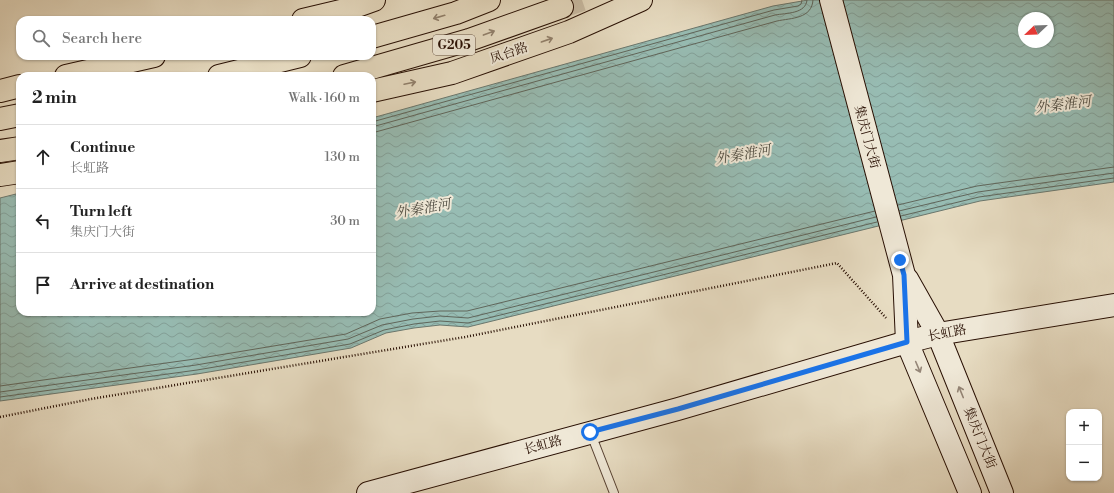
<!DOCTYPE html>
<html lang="en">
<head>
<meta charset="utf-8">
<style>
  body { margin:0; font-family:"Libre Bodoni","Noto Serif SC",serif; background:#f2f2f2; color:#222 }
  .controls { position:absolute; right:12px; bottom:12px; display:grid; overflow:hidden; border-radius:8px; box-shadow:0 1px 3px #0004 }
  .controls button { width:36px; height:36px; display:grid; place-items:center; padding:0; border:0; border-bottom:1px solid #e0e0e0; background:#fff; color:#222; font:20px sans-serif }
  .compass { position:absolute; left:1018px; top:12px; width:36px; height:36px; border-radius:50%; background:#fff; box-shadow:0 1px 3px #0004; rotate:247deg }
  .stop { position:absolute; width:12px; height:12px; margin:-9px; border:3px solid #1a73e8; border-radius:50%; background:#fff }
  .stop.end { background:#1a73e8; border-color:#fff; box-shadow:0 1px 4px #0008 }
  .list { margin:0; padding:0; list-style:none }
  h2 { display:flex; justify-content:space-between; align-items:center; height:52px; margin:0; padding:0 16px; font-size:17px }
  h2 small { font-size:13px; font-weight:400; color:#767676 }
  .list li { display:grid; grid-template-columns:26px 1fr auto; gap:12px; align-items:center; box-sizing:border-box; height:64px; padding:0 16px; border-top:1px solid #e0e0e0 }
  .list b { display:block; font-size:15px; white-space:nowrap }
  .list p { margin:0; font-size:13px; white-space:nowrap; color:#767676 }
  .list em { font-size:13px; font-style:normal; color:#767676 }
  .icon { flex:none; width:22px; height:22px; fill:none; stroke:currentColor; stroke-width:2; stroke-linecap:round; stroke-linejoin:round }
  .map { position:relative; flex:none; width:1114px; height:493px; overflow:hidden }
  .search { position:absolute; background:#fff; box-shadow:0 1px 3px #0004; left:16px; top:16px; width:360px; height:44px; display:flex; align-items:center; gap:10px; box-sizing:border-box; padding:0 14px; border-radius:12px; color:#767676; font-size:15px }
  .panel { position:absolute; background:#fff; box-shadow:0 1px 3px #0004; left:16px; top:72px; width:360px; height:244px; border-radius:12px }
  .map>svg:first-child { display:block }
  .water { fill:url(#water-waves); stroke:#6b776d; fill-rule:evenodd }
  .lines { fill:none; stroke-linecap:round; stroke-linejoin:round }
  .shore { stroke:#60665b; stroke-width:1 }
  .highway-tunnel { stroke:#cabda5; stroke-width:22; stroke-dasharray:22 11; stroke-linecap:butt }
  .lane-casing { stroke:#584233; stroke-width:10 }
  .secondary-casing { stroke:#280f03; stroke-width:24 }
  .primary-casing { stroke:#280f03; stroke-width:24 }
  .highway-casing { stroke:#280f03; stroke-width:24 }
  .path { stroke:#280f03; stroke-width:2.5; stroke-dasharray:1 2; stroke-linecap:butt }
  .lane { stroke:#efe8d7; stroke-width:8 }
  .secondary { stroke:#efe8d7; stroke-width:22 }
  .primary { stroke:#e7dcc2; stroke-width:22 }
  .highway { stroke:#e7dcc2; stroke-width:22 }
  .oneway { stroke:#91806c }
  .oneway2 { stroke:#958678 }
  .route { stroke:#1a73e8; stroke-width:5 }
  .labels { text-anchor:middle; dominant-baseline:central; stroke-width:4; stroke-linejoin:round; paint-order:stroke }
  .shield { fill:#efe8d7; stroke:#645043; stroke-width:1 }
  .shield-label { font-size:12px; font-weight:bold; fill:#280f03 }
  .street-label { font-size:13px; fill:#280f03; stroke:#efe8d7 }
  .water-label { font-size:14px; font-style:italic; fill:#4f4c41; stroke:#efe8d7 }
</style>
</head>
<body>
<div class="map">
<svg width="1114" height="493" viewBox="0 0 1114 493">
  <defs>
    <pattern id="water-waves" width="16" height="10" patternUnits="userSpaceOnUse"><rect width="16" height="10" fill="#97bcb3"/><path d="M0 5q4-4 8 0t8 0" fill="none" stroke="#82a098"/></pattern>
  </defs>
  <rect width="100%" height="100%" fill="#e7dcc2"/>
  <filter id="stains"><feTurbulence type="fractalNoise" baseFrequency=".005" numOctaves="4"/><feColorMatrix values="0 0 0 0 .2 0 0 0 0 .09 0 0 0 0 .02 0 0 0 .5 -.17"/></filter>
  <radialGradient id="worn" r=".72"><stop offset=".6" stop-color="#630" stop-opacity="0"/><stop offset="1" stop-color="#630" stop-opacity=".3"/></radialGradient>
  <!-- water -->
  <path class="water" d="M808,0H1114V182L980,201L468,327L440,325L414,328L386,333L351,348L197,374L0,401V198L20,193V312H372V118L773,6ZM1024,18H1048V42H1024Z"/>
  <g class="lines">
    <!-- shore -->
    <g class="shore">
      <polyline points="372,122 774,10 798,6 801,4 802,0"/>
      <path d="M372,127L775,15C786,13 806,14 807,0"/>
      <path d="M372,133L777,21C791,18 812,19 813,0"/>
      <polyline points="898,205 977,186 1114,167"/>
      <polyline points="899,211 978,192 1114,173"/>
      <polyline points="901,216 979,197 1114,178"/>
      <polyline points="0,386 195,359 346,334 380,319 412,313 440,311 467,311 875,211"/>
      <polyline points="0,392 196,365 348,339 382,325 413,319 440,316 468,318 876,217"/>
      <polyline points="0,397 197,370 350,344 384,330 414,324 440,321 468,323 877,222"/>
    </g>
    <!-- highway-tunnel -->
    <polyline class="highway-tunnel" points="562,7 582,0"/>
    <defs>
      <polyline id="lane" points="591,434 614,493"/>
      <g id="secondary">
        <polyline points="831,0 904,275 907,342 970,493"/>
        <polyline points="907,279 938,334 1002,493"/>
        <polyline points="368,493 678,409 907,342 938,334 1114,305"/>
      </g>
      <g id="primary">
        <polyline points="303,20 349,9 374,0"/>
        <polyline points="66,76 154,56"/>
        <polyline points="0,91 20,86"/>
        <polyline points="372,91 452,73 569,32 641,0"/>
        <polyline points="0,175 20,172"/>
      </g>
      <g id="highway">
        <polyline points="372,37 456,13 489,0"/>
        <polyline points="219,76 300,56"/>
        <polyline points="344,76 469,40 562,7"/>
        <polyline points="0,119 20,115"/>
        <polyline points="0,151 20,148"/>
      </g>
    </defs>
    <!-- lane casing -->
    <use href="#lane" class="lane-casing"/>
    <!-- secondary casing -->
    <use href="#secondary" class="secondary-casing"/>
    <!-- primary casing -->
    <use href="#primary" class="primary-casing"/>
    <!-- highway casing -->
    <use href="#highway" class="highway-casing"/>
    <!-- path -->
    <polyline class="path" points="0,417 91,399 465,337 837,263 886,318"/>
    <!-- lane -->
    <use href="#lane" class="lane"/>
    <!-- secondary -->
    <use href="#secondary" class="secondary"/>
    <!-- primary -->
    <use href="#primary" class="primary"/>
    <!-- highway -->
    <use href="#highway" class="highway"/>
  </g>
  <!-- one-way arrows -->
  <defs><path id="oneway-shaft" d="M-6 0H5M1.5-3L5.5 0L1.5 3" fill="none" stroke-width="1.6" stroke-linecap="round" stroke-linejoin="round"/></defs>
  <g class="oneway">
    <use href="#oneway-shaft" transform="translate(439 17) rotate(164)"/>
    <use href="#oneway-shaft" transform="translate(489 33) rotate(-20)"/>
    <use href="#oneway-shaft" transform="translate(547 40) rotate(-19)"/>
    <use href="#oneway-shaft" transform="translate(410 83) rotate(-12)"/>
  </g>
  <g class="oneway2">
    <use href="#oneway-shaft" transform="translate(918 367) rotate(67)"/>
    <use href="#oneway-shaft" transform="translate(961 392) rotate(-112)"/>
  </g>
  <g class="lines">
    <!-- route -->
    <polyline class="route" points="590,432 678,409 907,342 904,275 900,260"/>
  </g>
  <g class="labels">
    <!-- shield labels -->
    <rect class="shield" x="433" y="35" width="42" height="20" rx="3"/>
    <g class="shield-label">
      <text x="454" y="45">G205</text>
    </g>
    <!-- street labels -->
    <g class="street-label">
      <text transform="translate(509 53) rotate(-19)">凤台路</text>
      <text transform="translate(867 137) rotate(75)">集庆门大街</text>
      <text transform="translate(947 333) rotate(-11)">长虹路</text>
      <text transform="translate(980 438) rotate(68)">集庆门大街</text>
      <text transform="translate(543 445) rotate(-15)">长虹路</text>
    </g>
    <!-- water labels -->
    <g class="water-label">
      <text transform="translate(1063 105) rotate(-7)">外秦淮河</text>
      <text transform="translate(743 155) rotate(-10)">外秦淮河</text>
      <text transform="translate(423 209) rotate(-10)">外秦淮河</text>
    </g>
  </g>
  <rect width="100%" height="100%" filter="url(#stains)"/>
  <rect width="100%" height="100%" fill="url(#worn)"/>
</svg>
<div class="controls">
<button>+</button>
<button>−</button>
</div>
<svg class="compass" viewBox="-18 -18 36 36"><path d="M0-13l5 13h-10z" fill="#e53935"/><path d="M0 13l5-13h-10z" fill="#767676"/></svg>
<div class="stop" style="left:590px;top:432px"></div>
<div class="stop end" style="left:900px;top:260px"></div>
<div class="search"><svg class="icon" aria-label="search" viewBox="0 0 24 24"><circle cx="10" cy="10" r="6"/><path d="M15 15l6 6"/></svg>Search here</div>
<section class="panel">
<h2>2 min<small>Walk · 160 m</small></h2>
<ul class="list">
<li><svg class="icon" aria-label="ahead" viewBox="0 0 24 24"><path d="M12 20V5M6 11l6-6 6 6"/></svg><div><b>Continue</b><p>长虹路</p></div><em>130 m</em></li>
<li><svg class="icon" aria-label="left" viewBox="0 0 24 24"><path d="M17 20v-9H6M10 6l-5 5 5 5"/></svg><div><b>Turn left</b><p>集庆门大街</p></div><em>30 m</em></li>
<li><svg class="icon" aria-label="arrive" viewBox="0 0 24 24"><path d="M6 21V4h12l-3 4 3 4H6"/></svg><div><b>Arrive at destination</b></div></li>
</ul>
</section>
</div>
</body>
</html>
